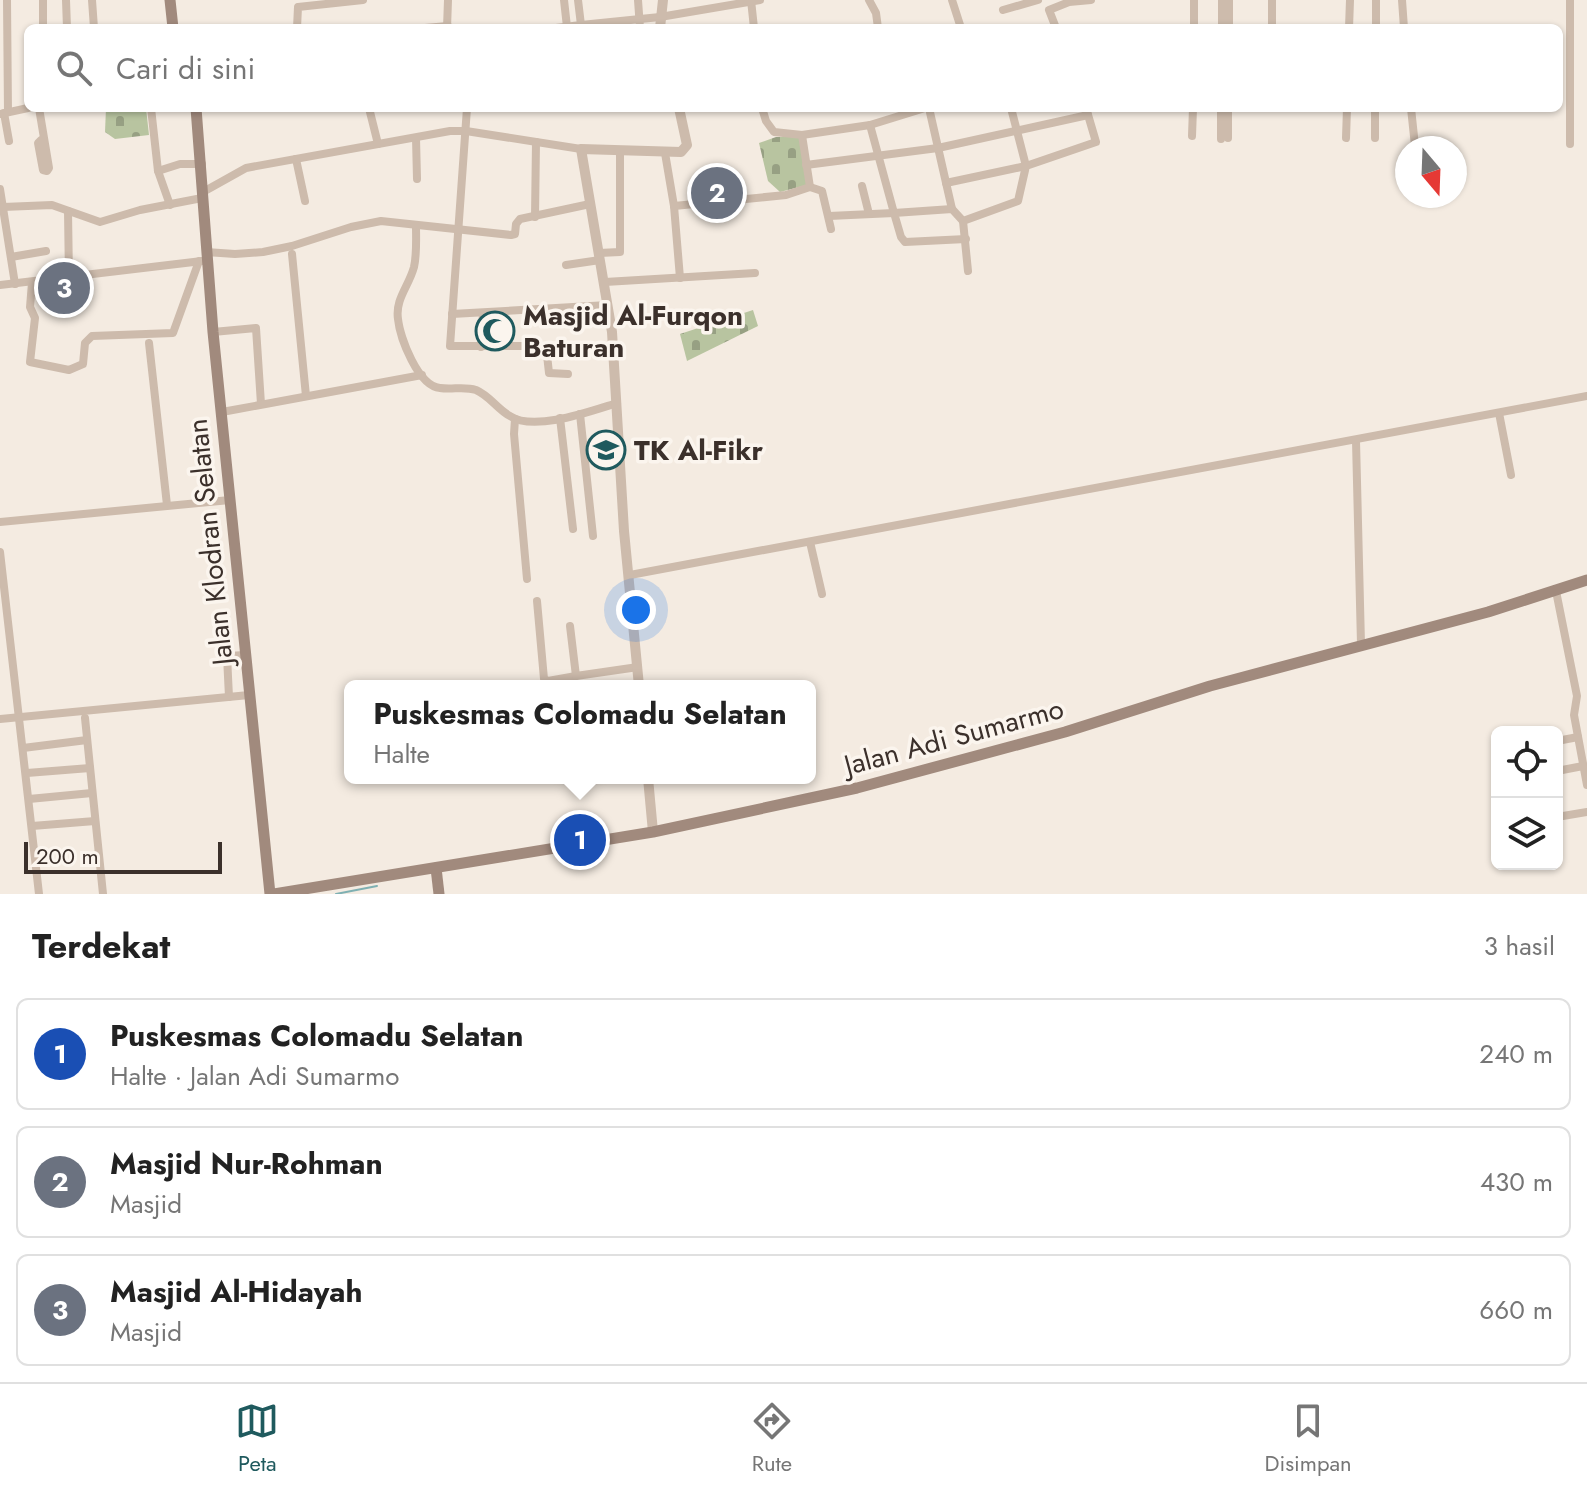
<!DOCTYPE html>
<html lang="id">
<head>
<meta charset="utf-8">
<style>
  body { margin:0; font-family:Jost,sans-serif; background:#f2f2f2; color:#222 }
  .controls { position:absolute; right:24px; bottom:24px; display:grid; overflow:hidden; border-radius:12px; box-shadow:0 2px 6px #0004 }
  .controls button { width:72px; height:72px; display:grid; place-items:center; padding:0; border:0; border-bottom:2px solid #e0e0e0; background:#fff; color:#222; font:40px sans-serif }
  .compass { position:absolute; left:1395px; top:136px; width:72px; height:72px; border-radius:50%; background:#fff; box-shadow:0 2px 6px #0004; rotate:161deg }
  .scale { position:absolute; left:24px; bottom:20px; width:198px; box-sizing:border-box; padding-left:8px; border:4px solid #3b302b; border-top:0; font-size:22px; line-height:28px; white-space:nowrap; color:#3b302b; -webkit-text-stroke:6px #fbf5ee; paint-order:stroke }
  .you { position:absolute; left:636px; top:610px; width:28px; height:28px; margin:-20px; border:6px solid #fff; border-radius:50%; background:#1a73e8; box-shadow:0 0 0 12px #1a73e833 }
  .badge { display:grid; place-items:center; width:52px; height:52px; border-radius:50%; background:#1f5a5e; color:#fff; font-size:26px; font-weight:700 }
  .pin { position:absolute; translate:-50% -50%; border:4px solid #fff; box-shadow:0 2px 8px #0006 }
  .popup { position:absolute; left:344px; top:680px; width:472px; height:104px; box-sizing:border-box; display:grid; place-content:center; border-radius:12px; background:#fff; filter:drop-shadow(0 2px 6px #0005); font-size:26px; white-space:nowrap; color:#767676 }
  .popup b { font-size:30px; color:#222 }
  .popup::after { content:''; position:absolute; left:50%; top:100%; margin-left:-16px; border:16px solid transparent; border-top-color:#fff }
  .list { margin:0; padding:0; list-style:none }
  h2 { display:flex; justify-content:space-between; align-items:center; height:104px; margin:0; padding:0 32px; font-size:34px }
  h2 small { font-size:26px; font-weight:400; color:#767676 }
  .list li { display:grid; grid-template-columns:52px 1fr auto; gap:24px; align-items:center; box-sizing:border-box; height:112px; margin:0 16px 16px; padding:0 16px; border:2px solid #e0e0e0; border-radius:12px }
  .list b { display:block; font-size:30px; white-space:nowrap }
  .list p { margin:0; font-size:26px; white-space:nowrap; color:#767676 }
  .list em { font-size:26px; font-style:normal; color:#767676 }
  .icon { flex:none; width:44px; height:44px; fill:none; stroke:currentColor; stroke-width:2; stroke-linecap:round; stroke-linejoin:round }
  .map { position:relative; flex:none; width:1587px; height:894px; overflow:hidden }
  .search { position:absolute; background:#fff; box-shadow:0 2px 6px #0004; left:24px; right:24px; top:24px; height:88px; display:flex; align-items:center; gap:20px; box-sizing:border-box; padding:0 28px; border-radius:12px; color:#767676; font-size:30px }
  .sheet { height:488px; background:#fff }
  nav { display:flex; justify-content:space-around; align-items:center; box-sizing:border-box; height:112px; border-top:2px solid #e0e0e0; background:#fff; font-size:22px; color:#767676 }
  nav a { display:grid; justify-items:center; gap:4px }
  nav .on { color:#1f5a5e }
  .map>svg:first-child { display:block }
  .cemetery { fill:url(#cemetery-stones) }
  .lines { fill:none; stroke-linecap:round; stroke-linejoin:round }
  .stream { stroke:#7fb0b2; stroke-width:2 }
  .minor { stroke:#cdbbac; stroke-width:8 }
  .tertiary { stroke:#cdbbac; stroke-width:10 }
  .secondary { stroke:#a18a7d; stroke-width:11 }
  .labels { text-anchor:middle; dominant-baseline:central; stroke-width:7; stroke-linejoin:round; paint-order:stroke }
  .poi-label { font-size:28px; font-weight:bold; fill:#3b302b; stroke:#fbf5ee; text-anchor:start }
  .street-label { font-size:28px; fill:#3b302b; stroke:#fbf5ee }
</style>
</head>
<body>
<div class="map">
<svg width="1587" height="894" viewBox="0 0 1587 894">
  <defs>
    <pattern id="cemetery-stones" width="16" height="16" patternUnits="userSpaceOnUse" patternTransform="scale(2)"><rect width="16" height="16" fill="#b8c4a0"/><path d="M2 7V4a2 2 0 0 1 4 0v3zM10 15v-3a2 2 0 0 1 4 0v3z" fill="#97a083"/></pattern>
  </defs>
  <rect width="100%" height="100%" fill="#f4ebe1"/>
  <!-- cemetery -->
  <g class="cemetery">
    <polygon points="106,108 146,108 149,135 115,139 105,132"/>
    <polygon points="776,137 800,137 807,185 780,192 768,181 759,143"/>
    <polygon points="753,310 758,326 687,361 680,334"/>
  </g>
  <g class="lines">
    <!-- stream -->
    <polyline class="stream" points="336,894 377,886"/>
    <!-- minor -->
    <g class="minor">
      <polyline points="7,0 8,112"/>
      <polyline points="43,0 43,28"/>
      <polyline points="66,0 67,28"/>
      <polyline points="92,0 94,28"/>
      <polyline points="564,0 567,27"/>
      <polyline points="638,0 640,28"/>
      <polyline points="751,0 754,28"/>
      <polyline points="869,0 876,13 878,28"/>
      <polyline points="952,0 961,28"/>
      <polyline points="1402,0 1404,28"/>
      <polyline points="1003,10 1038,0"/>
      <polyline points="297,28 298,7 363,0"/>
      <polyline points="425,28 448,26"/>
      <polyline points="447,28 448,0"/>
      <polyline points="556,28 581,25 578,0"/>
      <polyline points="581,28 581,25 660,17 760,0"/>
      <polyline points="1056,28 1049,10 1069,2 1091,0"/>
      <polyline points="1194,28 1194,0"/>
      <polyline points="1222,28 1222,0"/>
      <polyline points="1229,28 1229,0"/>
      <polyline points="1272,28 1272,0"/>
      <polyline points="1349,28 1350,0"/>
      <polyline points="1376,28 1376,0"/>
      <polyline points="39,108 49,168 47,171 43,170 38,143 41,140 44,141"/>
      <polyline points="151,108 158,171 170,205"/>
      <polyline points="369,108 378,144"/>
      <polyline points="467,108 450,346 613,346"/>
      <polyline points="929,108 952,209"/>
      <polyline points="1411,108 1415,146"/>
      <polyline points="4,113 9,141"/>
      <polyline points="0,114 28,108"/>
      <polyline points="802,135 870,125 925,108"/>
      <polyline points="1192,136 1193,108"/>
      <polyline points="416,138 417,179"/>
      <polyline points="1228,138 1228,108"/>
      <polyline points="1346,138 1347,108"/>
      <polyline points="1375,138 1375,108"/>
      <polyline points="1221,139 1221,108"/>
      <polyline points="1570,144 1570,0"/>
      <polyline points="665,153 674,206 680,278"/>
      <polyline points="296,159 305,201"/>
      <polyline points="806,165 938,148 1088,115"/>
      <polyline points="158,171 180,164 202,164"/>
      <polyline points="946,183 1026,166 1011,108"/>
      <polyline points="862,186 869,214"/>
      <polyline points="810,187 822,191 831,229"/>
      <polyline points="0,189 15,284"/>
      <polyline points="203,192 246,168 450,131 466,131 581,149"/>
      <polyline points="674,206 786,195 810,187 802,135 774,132 766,121 762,108"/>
      <polyline points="3,207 52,205 100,222 140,210 202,198"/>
      <polyline points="68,211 69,278"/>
      <polyline points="829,216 894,213 870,125"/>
      <polyline points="535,217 536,142"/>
      <polyline points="963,221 952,209 894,213 901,237 905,242 966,239"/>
      <path d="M416,225C416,239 417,254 414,267C409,286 395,299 398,319C400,338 418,386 440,388C452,390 464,386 476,390C490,396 497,409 510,416C534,432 591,411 617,403"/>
      <polyline points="206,252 235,254 263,252 292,246 351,227 381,221 511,235 515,234 516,224 520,219 590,204"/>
      <polyline points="599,253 620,252 620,151"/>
      <polyline points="292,254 306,396"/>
      <polyline points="11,257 46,251"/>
      <polyline points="566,265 600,260"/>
      <polyline points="968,271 963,221 1018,201 1026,166 1096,142 1086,108"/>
      <polyline points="605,282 755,273"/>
      <polyline points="32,283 30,307 35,318 30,362 69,370 83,364 85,343 92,336 173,333 199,261"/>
      <polyline points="0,285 202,261"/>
      <polyline points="452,314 608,305"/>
      <polyline points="213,332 256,328 261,404"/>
      <polyline points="149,343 167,505"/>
      <polyline points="546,346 549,373 568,374"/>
      <polyline points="481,347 483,313"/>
      <polyline points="222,412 422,375"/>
      <polyline points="1499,413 1511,475"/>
      <polyline points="580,414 593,536"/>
      <polyline points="560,418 573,529"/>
      <polyline points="515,419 514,434 527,579"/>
      <polyline points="1356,441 1361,644"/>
      <polyline points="0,522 230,500"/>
      <polyline points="810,542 822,594"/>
      <polyline points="0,552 39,894"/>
      <polyline points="630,575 1587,396"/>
      <polyline points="1556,591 1577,696 1574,715 1587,785"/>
      <polyline points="537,601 544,679 548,681 576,676"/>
      <polyline points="225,615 227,656 246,655"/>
      <polyline points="570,626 576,676 638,667"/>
      <polyline points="227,656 229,697"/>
      <polyline points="85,718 103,894"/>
      <polyline points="0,719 249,695"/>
      <polyline points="1557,741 1578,737"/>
      <polyline points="23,748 87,740"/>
      <polyline points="1557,771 1583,766"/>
      <polyline points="27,773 90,768"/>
      <polyline points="29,799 92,793"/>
      <polyline points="1557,817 1587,812"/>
      <polyline points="32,826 95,821"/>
    </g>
    <!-- tertiary -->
    <g class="tertiary">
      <polyline points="660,28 663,0"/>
      <polyline points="639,686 624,531 612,332 581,149 681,152 687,145 679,108"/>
      <polyline points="648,778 653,832"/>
    </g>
    <!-- secondary -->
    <g class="secondary">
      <polyline points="170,0 173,28"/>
      <polyline points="196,108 213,332 270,894"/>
      <polyline points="436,868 439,894"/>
      <polyline points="274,894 653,832 857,788 1065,732 1210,686 1488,612 1587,580"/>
    </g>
  </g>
  <!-- icons -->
  <defs>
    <symbol id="mosque-ring" viewBox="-11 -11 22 22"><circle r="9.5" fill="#fbf5ee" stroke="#1f5a5e" stroke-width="1.5"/><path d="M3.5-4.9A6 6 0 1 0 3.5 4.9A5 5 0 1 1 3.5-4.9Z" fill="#1f5a5e"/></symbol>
    <symbol id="school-ring" viewBox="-11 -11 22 22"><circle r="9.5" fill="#fbf5ee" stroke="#1f5a5e" stroke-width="1.5"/><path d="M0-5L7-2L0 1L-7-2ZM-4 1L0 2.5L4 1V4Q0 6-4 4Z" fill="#1f5a5e"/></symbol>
  </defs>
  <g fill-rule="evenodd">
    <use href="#mosque-ring" x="473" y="309" width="44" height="44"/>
    <use href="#school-ring" x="584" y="428" width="44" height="44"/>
  </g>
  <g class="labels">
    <!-- poi labels -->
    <g class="poi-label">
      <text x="523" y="315">Masjid Al-Furqon<tspan x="523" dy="32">Baturan</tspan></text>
      <text x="634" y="450">TK Al-Fikr</text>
    </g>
    <!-- street labels -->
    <g class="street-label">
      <text transform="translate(210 542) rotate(-96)">Jalan Klodran Selatan</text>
      <text transform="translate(954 737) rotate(-15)">Jalan Adi Sumarmo</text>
    </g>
  </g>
</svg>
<div class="controls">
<button><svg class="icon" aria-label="locate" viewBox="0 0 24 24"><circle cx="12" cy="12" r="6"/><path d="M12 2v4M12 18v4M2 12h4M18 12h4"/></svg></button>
<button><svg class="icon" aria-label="layers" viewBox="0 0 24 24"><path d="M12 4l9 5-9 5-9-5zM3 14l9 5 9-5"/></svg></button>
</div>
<svg class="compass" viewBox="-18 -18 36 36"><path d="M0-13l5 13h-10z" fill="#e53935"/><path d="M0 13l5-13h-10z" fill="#767676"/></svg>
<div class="scale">200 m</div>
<div class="you"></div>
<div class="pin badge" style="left:580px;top:840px;background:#1a4fb4">1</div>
<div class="popup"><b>Puskesmas Colomadu Selatan</b>Halte</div>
<div class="pin badge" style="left:717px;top:193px;background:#6b7280">2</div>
<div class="pin badge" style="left:64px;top:288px;background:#6b7280">3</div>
<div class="search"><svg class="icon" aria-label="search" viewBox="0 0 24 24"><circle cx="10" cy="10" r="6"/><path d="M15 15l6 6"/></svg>Cari di sini</div>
</div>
<section class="sheet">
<h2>Terdekat<small>3 hasil</small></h2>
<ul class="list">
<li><span class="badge" style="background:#1a4fb4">1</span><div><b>Puskesmas Colomadu Selatan</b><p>Halte · Jalan Adi Sumarmo</p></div><em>240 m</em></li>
<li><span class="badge" style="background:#6b7280">2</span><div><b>Masjid Nur-Rohman</b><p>Masjid</p></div><em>430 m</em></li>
<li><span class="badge" style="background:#6b7280">3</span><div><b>Masjid Al-Hidayah</b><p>Masjid</p></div><em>660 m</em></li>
</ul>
</section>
<nav>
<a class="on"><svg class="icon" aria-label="map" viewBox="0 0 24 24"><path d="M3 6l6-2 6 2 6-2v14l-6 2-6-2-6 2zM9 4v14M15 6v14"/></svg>Peta</a>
<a><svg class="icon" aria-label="directions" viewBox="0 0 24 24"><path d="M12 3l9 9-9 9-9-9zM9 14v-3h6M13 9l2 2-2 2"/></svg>Rute</a>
<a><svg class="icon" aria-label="saved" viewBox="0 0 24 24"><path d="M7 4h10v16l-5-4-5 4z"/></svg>Disimpan</a>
</nav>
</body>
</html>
